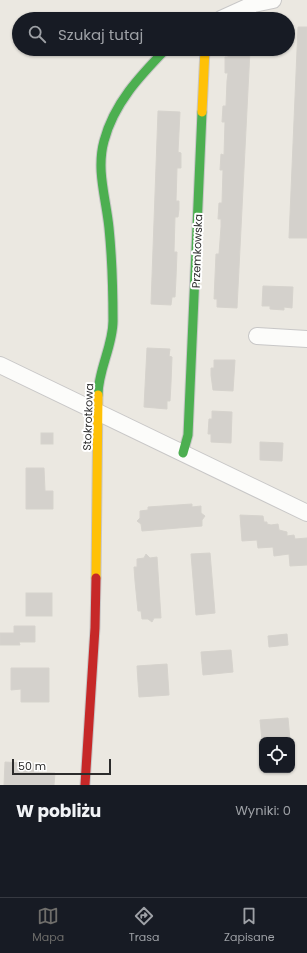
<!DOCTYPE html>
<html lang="pl">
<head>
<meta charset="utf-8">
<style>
  body { margin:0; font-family:Poppins,sans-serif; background:#242831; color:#f1f3f6 }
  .controls { position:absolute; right:12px; bottom:12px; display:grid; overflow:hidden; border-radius:8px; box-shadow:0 1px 3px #0004 }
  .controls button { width:36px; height:36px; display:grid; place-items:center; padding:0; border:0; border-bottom:1px solid #363941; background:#171b24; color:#f1f3f6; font:20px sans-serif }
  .scale { position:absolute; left:12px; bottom:10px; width:99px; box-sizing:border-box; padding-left:4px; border:2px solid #2c2c2c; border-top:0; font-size:11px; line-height:14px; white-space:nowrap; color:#2c2c2c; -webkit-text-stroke:3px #fff; paint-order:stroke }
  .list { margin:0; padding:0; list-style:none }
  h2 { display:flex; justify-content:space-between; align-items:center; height:52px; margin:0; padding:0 16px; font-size:17px }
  h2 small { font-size:13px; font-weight:400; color:#9ea1a6 }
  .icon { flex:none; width:22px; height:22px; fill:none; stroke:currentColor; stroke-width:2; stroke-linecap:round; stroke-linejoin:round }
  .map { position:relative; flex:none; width:307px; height:785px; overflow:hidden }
  .search { position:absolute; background:#171b24; box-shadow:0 1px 3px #0004; left:12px; right:12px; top:12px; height:44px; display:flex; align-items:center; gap:10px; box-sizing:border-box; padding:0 14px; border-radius:22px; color:#9ea1a6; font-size:15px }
  .sheet { height:112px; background:#171b24 }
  nav { display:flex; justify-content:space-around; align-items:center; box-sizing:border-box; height:56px; border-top:1px solid #363941; background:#171b24; font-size:11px; color:#9ea1a6 }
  nav a { display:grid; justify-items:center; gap:2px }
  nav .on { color:#6f6e6b }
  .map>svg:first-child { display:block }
  .building { fill:#d4d1cc; stroke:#d6d3cd }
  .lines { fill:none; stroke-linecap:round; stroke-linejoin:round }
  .street-casing { stroke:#c8c7c7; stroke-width:18 }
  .fast-casing { stroke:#c8c7c7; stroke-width:11 }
  .slow-casing { stroke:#c8c7c7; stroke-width:11 }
  .jam-casing { stroke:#c8c7c7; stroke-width:11 }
  .street { stroke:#fcfcfa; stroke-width:16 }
  .fast { stroke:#4caf50; stroke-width:9 }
  .slow { stroke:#ffc107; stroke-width:9 }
  .jam { stroke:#c62828; stroke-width:9 }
  .labels { text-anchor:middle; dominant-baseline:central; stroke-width:4; stroke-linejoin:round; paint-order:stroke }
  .street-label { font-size:11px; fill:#2c2c2c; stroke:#fff }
</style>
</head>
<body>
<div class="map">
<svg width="307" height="785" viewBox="0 0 307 785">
  <rect width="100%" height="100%" fill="#ebe8e1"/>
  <!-- building -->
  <g class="building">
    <polygon points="298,27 307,27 307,238 289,238"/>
    <polygon points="229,49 250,50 237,308 217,307 217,299 214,299 216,254 219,254 221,227 221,219 218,219 219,203 222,203 223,170 220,170 221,154 224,155 225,122 222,122 223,106 226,106 227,81 228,73 225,73 225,57 228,57"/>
    <polygon points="158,111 180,112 178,152 181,153 181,168 177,168 176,201 179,201 179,209 178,217 175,217 174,252 177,252 176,278 175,297 172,297 171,305 151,304"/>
    <polygon points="263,286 293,287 292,308 284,307 284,310 270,309 270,306 262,306"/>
    <polygon points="147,348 170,349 169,356 172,357 171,383 170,401 167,401 167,409 144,407"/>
    <polygon points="214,360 235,360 233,391 213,390 211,375 211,368 214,368"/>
    <polygon points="212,411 232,412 231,443 211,442 211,434 208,434 209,419 212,419"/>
    <rect x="41" y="433" width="12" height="11"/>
    <polygon points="260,442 283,443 282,461 260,460"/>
    <polygon points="26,468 44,468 45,491 53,491 53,509 26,509"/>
    <polygon points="192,504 192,507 201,506 201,513 205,516 202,520 202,526 142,531 141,524 137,521 140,518 140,511 148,510 148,507"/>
    <polygon points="240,515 263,516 264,522 267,522 267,524 271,525 278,524 279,530 287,532 287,536 294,535 295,539 307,538 307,565 290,566 289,554 274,556 273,547 258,548 257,540 242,541"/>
    <polygon points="210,553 215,613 196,615 191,554"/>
    <polygon points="146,554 150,558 157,557 161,618 154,618 152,622 148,619 142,619 141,611 138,611 135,581 134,567 137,567 137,559 144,558"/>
    <rect x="26" y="593" width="26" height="23"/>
    <polygon points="14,626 35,626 35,642 19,642 20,645 0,645 0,633 14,633"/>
    <polygon points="287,634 288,645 269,647 268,636"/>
    <polygon points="231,650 233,672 203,675 201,652"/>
    <polygon points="167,664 169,695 139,697 137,666"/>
    <polygon points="11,668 49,668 49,702 21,702 21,689 11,690"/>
    <polygon points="288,718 290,740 262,740 260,720"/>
    <polygon points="5,762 38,764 38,772 55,773 54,785 4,785"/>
  </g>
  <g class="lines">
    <defs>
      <g id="street">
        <polyline points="221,19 254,4 273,0"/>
        <polyline points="257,336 307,339"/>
        <polyline points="0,365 307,513"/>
      </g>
      <g id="fast">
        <path d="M98,395C98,370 113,346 113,321C113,291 112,258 109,228C106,198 96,170 104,141C114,103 140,76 166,49"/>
        <polyline points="183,453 188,435 202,112"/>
      </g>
      <g id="slow">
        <polyline points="202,112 205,49"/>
        <polyline points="96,578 98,395"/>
      </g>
      <polyline id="jam" points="85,785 95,628 96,578"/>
    </defs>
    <!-- street casing -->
    <use href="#street" class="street-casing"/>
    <!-- fast casing -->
    <use href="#fast" class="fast-casing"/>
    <!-- slow casing -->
    <use href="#slow" class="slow-casing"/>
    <!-- jam casing -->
    <use href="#jam" class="jam-casing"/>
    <!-- street -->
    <use href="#street" class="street"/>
    <!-- fast -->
    <use href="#fast" class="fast"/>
    <!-- slow -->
    <use href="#slow" class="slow"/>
    <!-- jam -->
    <use href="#jam" class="jam"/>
  </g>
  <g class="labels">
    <!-- street labels -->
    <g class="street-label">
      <text transform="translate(197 251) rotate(-88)">Przemkowska</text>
      <text transform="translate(88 417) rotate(-88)">Stokrotkowa</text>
    </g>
  </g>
</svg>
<div class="controls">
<button><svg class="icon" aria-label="locate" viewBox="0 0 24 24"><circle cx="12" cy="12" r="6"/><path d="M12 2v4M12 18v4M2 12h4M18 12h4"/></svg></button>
</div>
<div class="scale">50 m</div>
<div class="search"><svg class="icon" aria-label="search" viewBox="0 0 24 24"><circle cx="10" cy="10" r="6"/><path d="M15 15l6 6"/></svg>Szukaj tutaj</div>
</div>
<section class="sheet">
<h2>W pobliżu<small>Wyniki: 0</small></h2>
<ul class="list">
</ul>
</section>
<nav>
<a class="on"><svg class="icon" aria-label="map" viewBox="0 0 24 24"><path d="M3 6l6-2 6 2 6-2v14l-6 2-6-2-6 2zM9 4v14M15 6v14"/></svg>Mapa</a>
<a><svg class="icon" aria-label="directions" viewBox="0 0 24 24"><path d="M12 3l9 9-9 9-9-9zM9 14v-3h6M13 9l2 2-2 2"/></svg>Trasa</a>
<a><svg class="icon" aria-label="saved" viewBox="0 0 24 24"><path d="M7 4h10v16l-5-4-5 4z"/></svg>Zapisane</a>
</nav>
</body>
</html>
